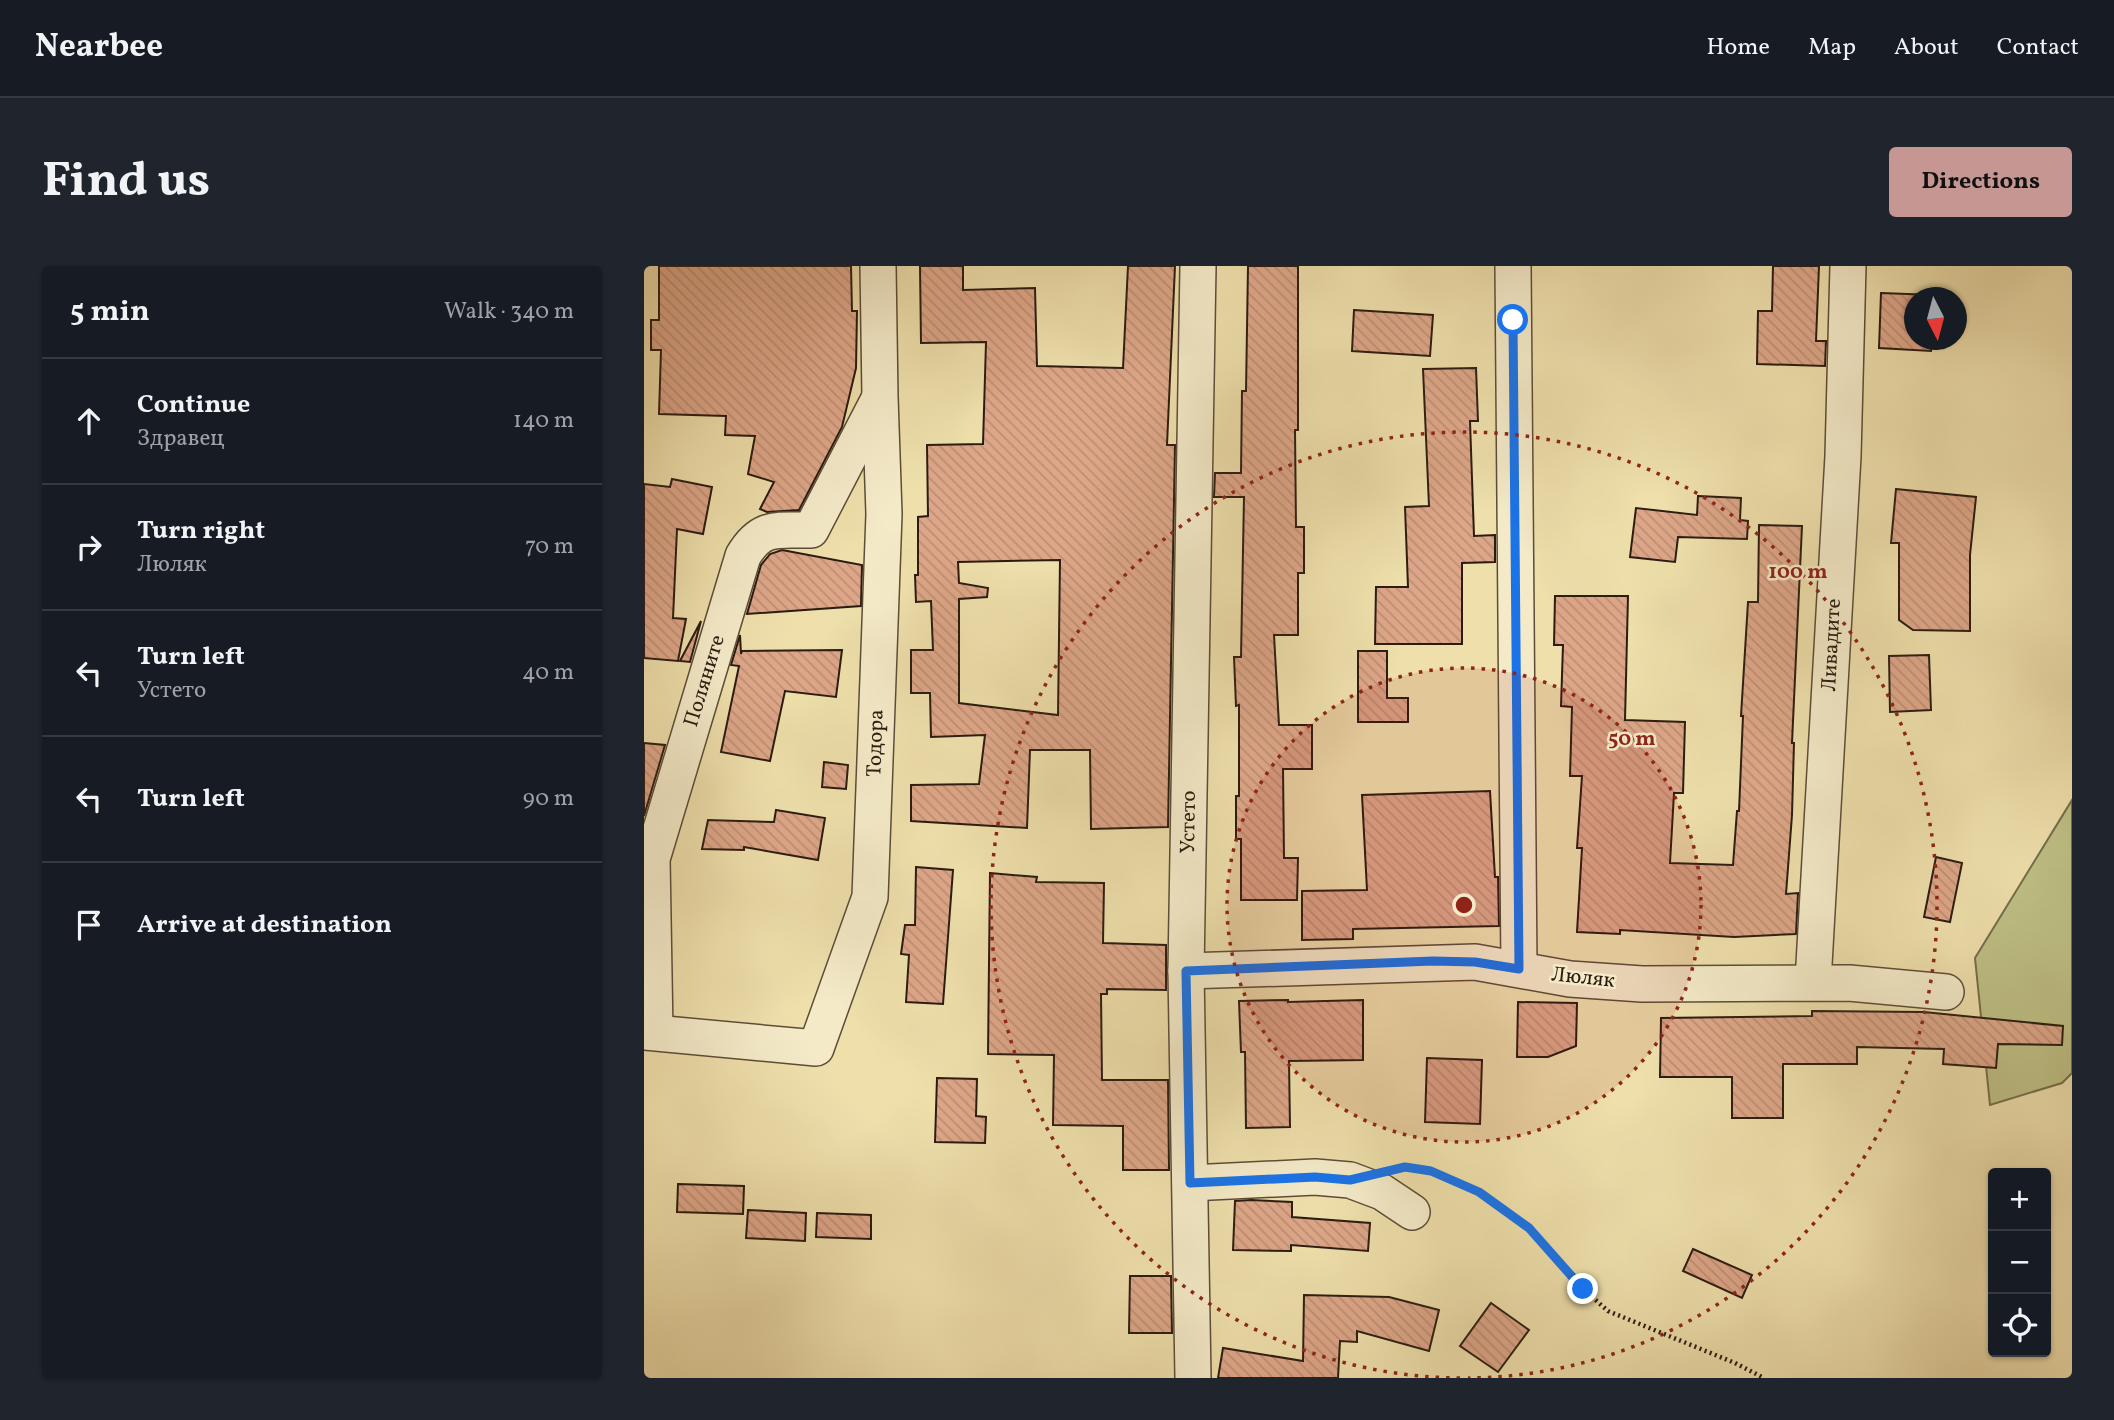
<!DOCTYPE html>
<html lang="en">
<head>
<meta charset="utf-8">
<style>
  body { margin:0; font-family:Vollkorn,serif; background:#20242c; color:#f1f3f6 }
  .controls { position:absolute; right:21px; bottom:21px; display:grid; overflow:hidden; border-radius:7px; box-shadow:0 2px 5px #0004 }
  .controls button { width:63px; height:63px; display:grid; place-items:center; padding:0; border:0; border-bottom:2px solid #363941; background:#171b24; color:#f1f3f6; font:35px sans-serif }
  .compass { position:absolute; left:1260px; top:21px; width:63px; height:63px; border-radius:50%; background:#171b24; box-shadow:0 2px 5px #0004; rotate:174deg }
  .stop { position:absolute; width:21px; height:21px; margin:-16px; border:5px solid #1a73e8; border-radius:50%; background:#fff }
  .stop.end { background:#1a73e8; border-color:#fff; box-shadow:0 2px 7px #0008 }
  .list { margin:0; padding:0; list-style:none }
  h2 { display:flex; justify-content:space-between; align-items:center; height:91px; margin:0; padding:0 28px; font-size:30px }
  h2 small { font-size:23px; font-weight:400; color:#9ea1a6 }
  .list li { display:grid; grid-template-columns:46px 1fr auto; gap:21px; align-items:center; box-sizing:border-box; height:126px; padding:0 28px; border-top:2px solid #363941 }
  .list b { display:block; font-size:26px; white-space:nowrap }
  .list p { margin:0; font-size:23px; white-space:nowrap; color:#9ea1a6 }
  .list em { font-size:23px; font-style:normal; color:#9ea1a6 }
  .icon { flex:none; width:38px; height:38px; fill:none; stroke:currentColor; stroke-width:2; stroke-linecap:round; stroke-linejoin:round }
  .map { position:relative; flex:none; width:1428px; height:1112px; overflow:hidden; border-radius:7px }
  header { display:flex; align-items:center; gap:42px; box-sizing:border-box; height:98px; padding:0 35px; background:#171b24; border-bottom:2px solid #363941 }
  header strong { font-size:33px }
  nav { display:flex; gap:38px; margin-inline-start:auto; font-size:24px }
  .intro { display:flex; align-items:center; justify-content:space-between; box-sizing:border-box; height:168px; padding:0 42px }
  h1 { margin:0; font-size:49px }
  .button { padding:18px 32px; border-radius:7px; background:#c59692; color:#111; font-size:24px; font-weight:700 }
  main { display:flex; gap:42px; padding:0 42px }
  aside { flex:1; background:#171b24; border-radius:7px; box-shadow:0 2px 5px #0004 }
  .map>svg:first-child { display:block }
  .grass { fill:#bec085; stroke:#746e4b; stroke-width:2 }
  .building { fill:url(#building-back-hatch); stroke:#2b1c11; stroke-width:2; fill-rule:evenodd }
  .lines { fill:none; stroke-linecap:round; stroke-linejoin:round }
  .street-casing { stroke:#5c4d38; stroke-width:38 }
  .path { stroke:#2b1c11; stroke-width:4.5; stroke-dasharray:2 3.5; stroke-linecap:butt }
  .street { stroke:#f4eac8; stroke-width:35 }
  .route { stroke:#1a73e8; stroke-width:9 }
  .ring { fill:none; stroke:#8f2418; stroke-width:3.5; stroke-dasharray:3.5 7 }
  .labels { text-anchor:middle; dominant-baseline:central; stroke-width:5; stroke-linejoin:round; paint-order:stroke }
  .street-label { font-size:21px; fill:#2b1c11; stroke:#f4eac8 }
  .centre { fill:#8f2418; stroke:#f4eac8; stroke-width:3.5 }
  .ring-label { font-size:21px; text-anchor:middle; font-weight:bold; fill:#8f2418; stroke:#f4eac8; stroke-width:5; stroke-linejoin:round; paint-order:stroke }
</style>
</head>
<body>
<header>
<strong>Nearbee</strong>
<nav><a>Home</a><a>Map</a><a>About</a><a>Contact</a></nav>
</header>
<div class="intro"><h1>Find us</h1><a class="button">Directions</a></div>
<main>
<aside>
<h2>5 min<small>Walk · 340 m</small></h2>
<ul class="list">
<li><svg class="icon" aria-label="ahead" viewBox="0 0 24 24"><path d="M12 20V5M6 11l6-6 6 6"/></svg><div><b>Continue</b><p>Здравец</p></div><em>140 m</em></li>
<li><svg class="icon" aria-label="right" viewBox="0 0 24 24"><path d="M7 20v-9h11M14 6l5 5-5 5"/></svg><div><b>Turn right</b><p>Люляк</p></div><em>70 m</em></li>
<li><svg class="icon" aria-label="left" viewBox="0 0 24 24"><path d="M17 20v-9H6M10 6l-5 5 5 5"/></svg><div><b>Turn left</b><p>Устето</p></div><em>40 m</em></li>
<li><svg class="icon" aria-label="left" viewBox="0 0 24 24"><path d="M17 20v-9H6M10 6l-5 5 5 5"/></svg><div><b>Turn left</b></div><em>90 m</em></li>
<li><svg class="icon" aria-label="arrive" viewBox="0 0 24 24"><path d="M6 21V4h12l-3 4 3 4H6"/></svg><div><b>Arrive at destination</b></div></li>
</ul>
</aside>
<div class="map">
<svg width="1428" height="1112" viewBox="0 0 1428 1112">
  <defs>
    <pattern id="building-back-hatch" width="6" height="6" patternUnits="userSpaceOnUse" patternTransform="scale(1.75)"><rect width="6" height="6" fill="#dda688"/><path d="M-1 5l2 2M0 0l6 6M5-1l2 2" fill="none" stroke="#be8e74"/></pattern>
  </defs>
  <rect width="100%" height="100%" fill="#eedfab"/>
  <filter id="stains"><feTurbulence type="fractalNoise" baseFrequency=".00286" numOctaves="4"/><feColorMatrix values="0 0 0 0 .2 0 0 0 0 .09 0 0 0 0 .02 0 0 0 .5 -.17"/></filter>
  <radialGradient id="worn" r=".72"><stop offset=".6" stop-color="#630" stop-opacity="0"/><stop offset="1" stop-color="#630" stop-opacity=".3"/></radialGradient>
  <!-- grass -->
  <polygon class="grass" points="1428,534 1428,807 1418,817 1346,839 1331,692"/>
  <!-- building -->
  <g class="building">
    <polygon points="15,0 207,0 208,45 213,45 212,102 198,161 155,244 123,246 116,243 130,216 104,208 111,170 81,169 82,150 15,148 17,84 7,84 7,54 15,54"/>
    <path d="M276,0H319V24L391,22L393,100L479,102L484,0H531L523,179H531L524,561L447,563L446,484H386L383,562L267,555V519L335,518L341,469L287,471L286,427H267V384H289L287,335L272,336L271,309H274V251L284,250L283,179L339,178L342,76L277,77ZM416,294L414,449L315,437V333L343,331L344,322L315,317L314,296Z"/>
    <polygon points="604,0 654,0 654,164 651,164 652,261 660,261 660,307 654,307 654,369 630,369 635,459 668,459 668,503 639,503 640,592 654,592 653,634 597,634 597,573 592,573 592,530 595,530 595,439 592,440 590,391 597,391 600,231 570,231 571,207 597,207 598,125 602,125"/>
    <polygon points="1129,0 1175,0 1172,75 1182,75 1181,100 1113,98 1114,45 1128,45"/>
    <polygon points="1237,27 1290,29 1290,32 1270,32 1270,74 1288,74 1287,85 1235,82"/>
    <polygon points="710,44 789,49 786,90 708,85"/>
    <polygon points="832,102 834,155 826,155 830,270 851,269 851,296 818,297 818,378 731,378 732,321 764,321 761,241 785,240 779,103"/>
    <polygon points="28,213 68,221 59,268 33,263 29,352 42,353 34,395 0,392 0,218 26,221"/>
    <polygon points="1252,223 1332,231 1326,289 1326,365 1269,364 1255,354 1255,277 1247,277"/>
    <polygon points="1054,230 1097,232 1096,254 1104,255 1103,273 1034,271 1031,296 986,291 992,242 1053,249"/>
    <polygon points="1115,259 1158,260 1148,477 1150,477 1148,549 1142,628 1154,627 1152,668 1090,671 976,664 976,668 933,666 938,582 933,582 938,510 926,510 928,441 917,440 919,379 910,379 911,330 984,330 981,454 1041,456 1039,527 1030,527 1026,597 1089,599 1093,545 1095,545 1099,450 1097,450 1104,336 1114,336"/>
    <polygon points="138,284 218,299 217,340 103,348 117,299 126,288"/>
    <polygon points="57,355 46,396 36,395"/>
    <polygon points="96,369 97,388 98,385 198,384 192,431 141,425 126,495 77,486 95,400 87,399"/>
    <polygon points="714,385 743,385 743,432 764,432 764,456 714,456"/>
    <polygon points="1285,389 1287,444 1246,446 1245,390"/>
    <polygon points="0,477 21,479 0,550"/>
    <polygon points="180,496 204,499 202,523 178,521"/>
    <polygon points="846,525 851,611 854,611 855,660 709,663 709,673 658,674 658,625 723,624 718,529"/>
    <polygon points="132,544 181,552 174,594 100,581 100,584 58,583 64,554 130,556"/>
    <polygon points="1292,591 1318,597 1306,656 1280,651"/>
    <polygon points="272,601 309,604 299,738 262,736 265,689 257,688 261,659 271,659"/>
    <polygon points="346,607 393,611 392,616 460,617 459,677 522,679 522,724 463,723 463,728 457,728 458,814 524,814 525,904 479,904 479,860 409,859 410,789 344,788"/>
    <polygon points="644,734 644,736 719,734 719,794 645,795 646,861 602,862 601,786 597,786 595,735"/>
    <polygon points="874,736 933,737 932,780 904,791 873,791"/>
    <polygon points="1168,745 1280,746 1419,760 1418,779 1354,778 1352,802 1299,798 1300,783 1213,781 1213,798 1139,798 1139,852 1088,852 1088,811 1016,811 1017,752 1168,750"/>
    <polygon points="783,792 838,794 836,858 781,856"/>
    <polygon points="293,812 333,813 332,850 342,851 341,877 291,876"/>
    <polygon points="34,918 100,920 99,948 33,946"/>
    <polygon points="607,934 648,936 648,951 726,957 724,985 647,979 647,985 589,984 591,935"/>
    <polygon points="104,944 162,947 161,975 102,972"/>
    <polygon points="173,947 227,949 227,973 172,971"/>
    <polygon points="1049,983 1108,1009 1098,1032 1039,1005"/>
    <polygon points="486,1010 527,1010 528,1067 485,1067"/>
    <polygon points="660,1029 745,1031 795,1044 785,1085 713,1065 713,1076 696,1075 694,1112 574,1112 579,1082 659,1095"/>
    <polygon points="847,1037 885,1064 854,1106 816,1080"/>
  </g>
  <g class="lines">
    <defs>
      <g id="street">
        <polyline points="869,0 875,703"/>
        <polyline points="542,705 831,696 926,713 998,718 1205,717 1302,726"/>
        <polyline points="1169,716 1199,190 1204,0"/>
        <polyline points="0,766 172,782 226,631 240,248 236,131 234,0"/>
        <path d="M11,766L8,593L99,290C118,258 134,265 167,264L235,133"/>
        <polyline points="546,917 671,911 706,914 738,926 768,946"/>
        <polyline points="549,1112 542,705 554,0"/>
      </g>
    </defs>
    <!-- street casing -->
    <use href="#street" class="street-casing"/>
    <!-- path -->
    <polyline class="path" points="763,901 787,905 835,926 885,962 939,1023 964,1045 1091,1097 1120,1112"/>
    <!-- street -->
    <use href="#street" class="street"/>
  </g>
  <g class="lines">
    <!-- route -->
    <polyline class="route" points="869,54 875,703 831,696 789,695 542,705 546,917 671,911 706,914 761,901 787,905 835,926 885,962 939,1023"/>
  </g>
  <!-- distance rings -->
  <circle cx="820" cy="639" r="237" fill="#8f2418" fill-opacity=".12"/>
  <g class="ring">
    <circle cx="820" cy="639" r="237"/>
    <path d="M816 1112A473 473 0 1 1 824 1112"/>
  </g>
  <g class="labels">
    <!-- street labels -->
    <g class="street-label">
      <text transform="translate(1188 379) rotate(-87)">Ливадите</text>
      <text transform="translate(61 415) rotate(-73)">Поляните</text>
      <text transform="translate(232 477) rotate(-88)">Тодора</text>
      <text transform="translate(545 556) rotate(-89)">Устето</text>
      <text transform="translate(939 712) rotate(6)">Люляк</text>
    </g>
  </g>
  <circle cx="820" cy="639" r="10" class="centre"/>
  <g class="ring-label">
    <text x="1154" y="312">100 m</text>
    <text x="988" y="479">50 m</text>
  </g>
  <rect width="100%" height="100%" filter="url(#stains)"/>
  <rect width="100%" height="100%" fill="url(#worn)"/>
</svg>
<div class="controls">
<button>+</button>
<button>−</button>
<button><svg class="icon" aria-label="locate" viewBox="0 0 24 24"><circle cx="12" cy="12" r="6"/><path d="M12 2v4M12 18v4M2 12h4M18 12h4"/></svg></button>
</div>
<svg class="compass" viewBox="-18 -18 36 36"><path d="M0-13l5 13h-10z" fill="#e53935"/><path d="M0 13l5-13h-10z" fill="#9ea1a6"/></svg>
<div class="stop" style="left:869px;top:54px"></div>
<div class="stop end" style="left:939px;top:1023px"></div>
</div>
</main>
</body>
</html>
